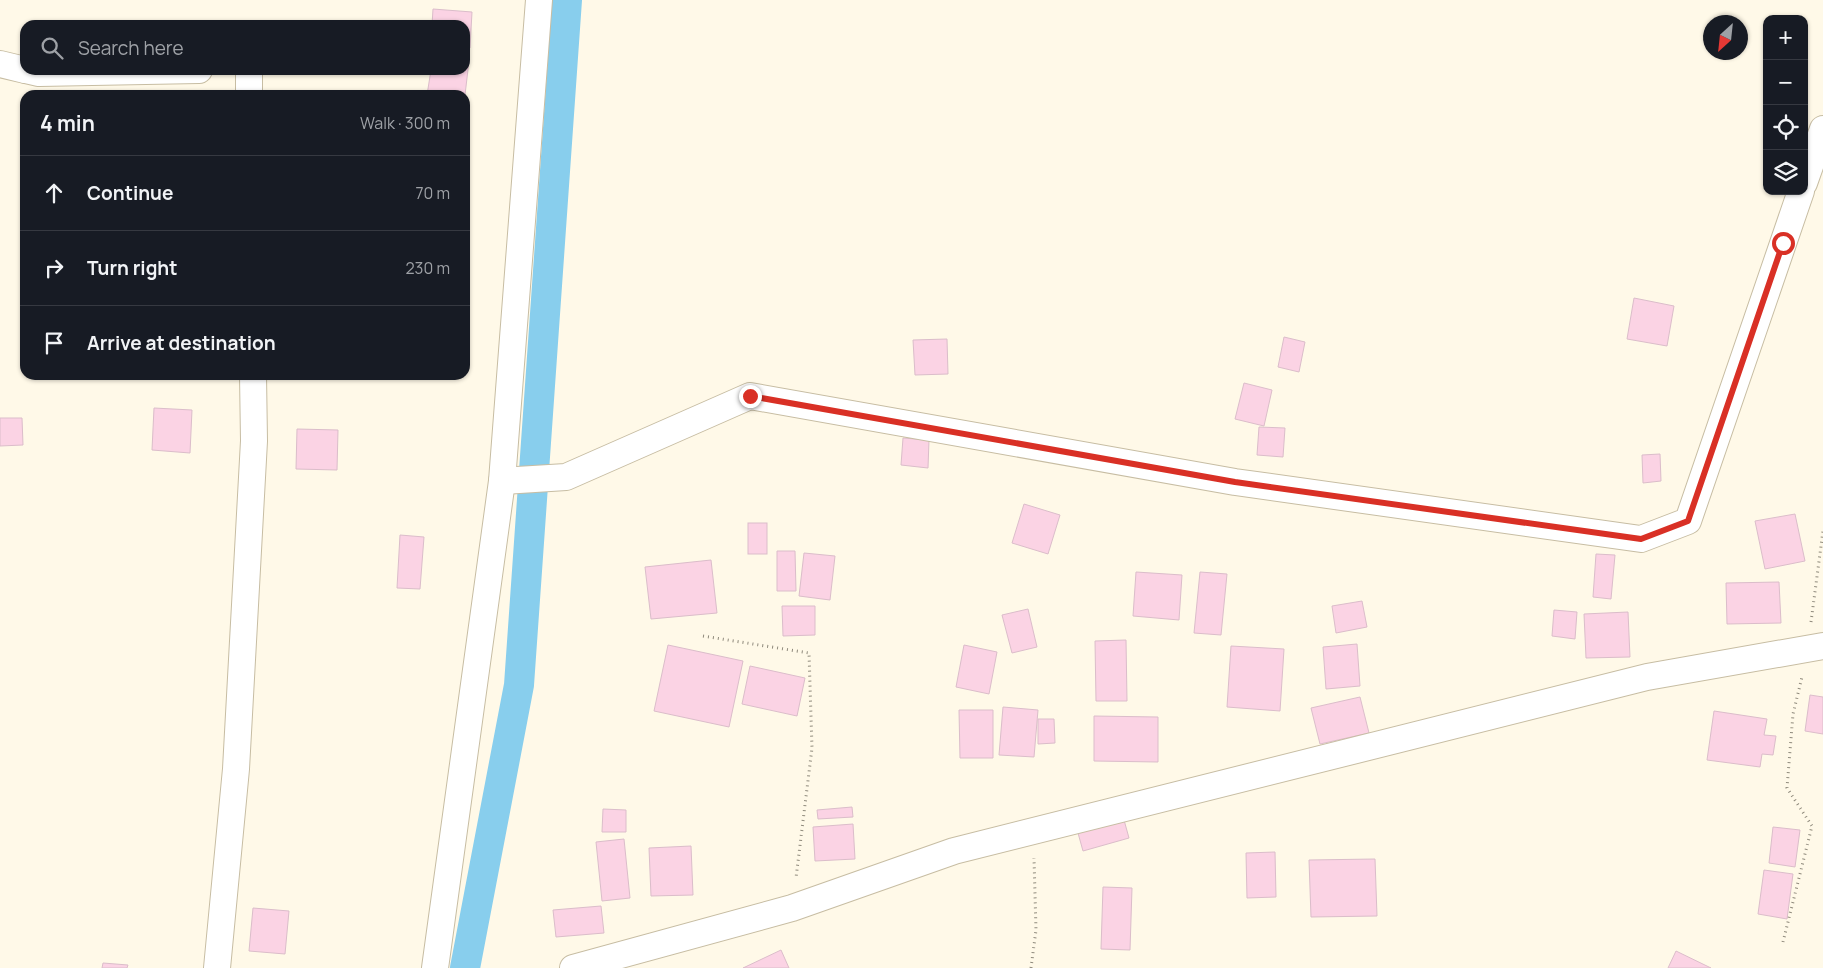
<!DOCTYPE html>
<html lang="en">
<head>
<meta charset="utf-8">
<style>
  body { margin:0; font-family:Manrope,sans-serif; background:#242831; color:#f1f3f6 }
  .controls { position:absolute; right:15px; top:15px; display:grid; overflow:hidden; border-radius:10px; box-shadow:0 1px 4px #0004 }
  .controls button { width:45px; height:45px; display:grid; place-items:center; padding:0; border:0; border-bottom:1px solid #363941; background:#171b24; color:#f1f3f6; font:25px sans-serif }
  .compass { position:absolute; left:1703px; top:15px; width:45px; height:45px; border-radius:50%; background:#171b24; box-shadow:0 1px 4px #0004; rotate:207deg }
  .stop { position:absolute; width:15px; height:15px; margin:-11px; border:4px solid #d93025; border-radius:50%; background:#fff }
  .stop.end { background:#d93025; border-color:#fff; box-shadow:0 1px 5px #0008 }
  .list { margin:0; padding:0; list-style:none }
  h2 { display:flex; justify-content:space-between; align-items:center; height:65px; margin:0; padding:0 20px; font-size:21px }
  h2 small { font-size:16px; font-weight:400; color:#9ea1a6 }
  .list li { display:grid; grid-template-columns:32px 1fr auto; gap:15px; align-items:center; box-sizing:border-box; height:75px; padding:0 20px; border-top:1px solid #363941 }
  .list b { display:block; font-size:19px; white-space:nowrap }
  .list em { font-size:16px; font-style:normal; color:#9ea1a6 }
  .icon { flex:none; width:28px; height:28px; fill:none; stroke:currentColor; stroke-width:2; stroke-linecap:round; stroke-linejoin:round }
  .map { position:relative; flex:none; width:1823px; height:968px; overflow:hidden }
  .search { position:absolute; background:#171b24; box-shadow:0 1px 4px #0004; left:20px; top:20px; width:450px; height:55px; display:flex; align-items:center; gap:12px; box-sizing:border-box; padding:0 18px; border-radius:15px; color:#9ea1a6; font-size:19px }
  .panel { position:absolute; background:#171b24; box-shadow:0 1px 4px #0004; left:20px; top:90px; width:450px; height:290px; border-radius:15px }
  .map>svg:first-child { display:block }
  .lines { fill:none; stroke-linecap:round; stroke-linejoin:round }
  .canal { stroke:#88ceed; stroke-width:30 }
  .building { fill:#fbd3e4; stroke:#dbbdca }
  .minor-casing { stroke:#c7bda3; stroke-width:28 }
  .path { stroke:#8f8a7c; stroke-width:3; stroke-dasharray:1 4; stroke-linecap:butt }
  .minor { stroke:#fff; stroke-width:26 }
  .route { stroke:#d93025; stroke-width:6 }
</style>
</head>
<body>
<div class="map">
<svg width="1823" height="968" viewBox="0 0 1823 968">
  <rect width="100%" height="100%" fill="#fff9e8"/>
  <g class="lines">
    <!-- canal -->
    <polyline class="canal" points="465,968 519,685 567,0"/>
  </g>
  <!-- building -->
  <g class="building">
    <polygon points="433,9 472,12 470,48 465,48 465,25 432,25"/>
    <polygon points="465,60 469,61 465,95 427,95 431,70 465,70"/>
    <polygon points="1634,298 1674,306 1667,346 1627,339"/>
    <polygon points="1284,337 1305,342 1299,372 1278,367"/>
    <polygon points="947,339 948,374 915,375 913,340"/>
    <polygon points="1244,383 1272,390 1264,426 1235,419"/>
    <polygon points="154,408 192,410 190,453 152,450"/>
    <polygon points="0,418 22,418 23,445 0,446"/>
    <polygon points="1259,427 1285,428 1283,457 1257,455"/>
    <polygon points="297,429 338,430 337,470 296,469"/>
    <polygon points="903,438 929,440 928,468 901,465"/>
    <polygon points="1660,454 1661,481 1643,483 1642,455"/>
    <polygon points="1024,504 1060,515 1048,554 1012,543"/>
    <polygon points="1795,514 1805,561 1765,569 1755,521"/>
    <rect x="748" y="523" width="19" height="31"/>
    <polygon points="400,535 424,537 420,589 397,588"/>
    <polygon points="777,551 795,551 796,591 777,591"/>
    <polygon points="804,553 835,556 830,600 799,596"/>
    <polygon points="1596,554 1615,555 1611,599 1593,597"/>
    <polygon points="711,560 717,613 651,619 645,567"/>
    <polygon points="1136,572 1182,575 1179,620 1133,616"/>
    <polygon points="1200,572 1227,574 1221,635 1194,633"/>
    <polygon points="1779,582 1781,623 1727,624 1726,583"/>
    <polygon points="1362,601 1367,627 1336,633 1332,606"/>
    <polygon points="782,606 815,606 815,635 783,636"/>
    <polygon points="1028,609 1037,647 1012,653 1002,615"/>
    <polygon points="1554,610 1577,612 1575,639 1552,636"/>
    <polygon points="1628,612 1630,657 1586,658 1584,614"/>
    <polygon points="1126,640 1127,701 1096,701 1095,641"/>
    <polygon points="1357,644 1360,686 1326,689 1323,647"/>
    <polygon points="668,645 743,661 729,727 654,711"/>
    <polygon points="964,645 997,652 989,694 956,687"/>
    <polygon points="1231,646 1284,649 1280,711 1227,707"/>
    <polygon points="750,666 805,678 797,716 742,704"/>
    <polygon points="1810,695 1823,697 1823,734 1805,731"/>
    <polygon points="1360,697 1369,733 1320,744 1311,708"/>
    <polygon points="1003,707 1038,710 1034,757 999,755"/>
    <polygon points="959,710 993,710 993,758 960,758"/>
    <polygon points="1714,711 1767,719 1764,735 1776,736 1773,755 1762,754 1760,767 1707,760"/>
    <polygon points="1094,716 1158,717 1158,762 1094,761"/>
    <polygon points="1038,719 1054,719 1055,743 1038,744"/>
    <polygon points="852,807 853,817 818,819 817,810"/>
    <polygon points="603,809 626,810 626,832 602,832"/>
    <polygon points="1124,820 1129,838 1083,851 1078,833"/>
    <polygon points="853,824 855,859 815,861 813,827"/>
    <polygon points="1773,827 1800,830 1795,867 1769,863"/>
    <polygon points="624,839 630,898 602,901 596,842"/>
    <polygon points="691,846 693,895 651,896 649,848"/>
    <polygon points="1275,852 1276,897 1247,898 1246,853"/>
    <polygon points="1375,859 1377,916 1311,917 1309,860"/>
    <polygon points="1764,870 1793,874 1787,919 1758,914"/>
    <polygon points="1103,887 1132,888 1130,950 1101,949"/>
    <polygon points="601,906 604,933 556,937 553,910"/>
    <polygon points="253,908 289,911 285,954 249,951"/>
    <polygon points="781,950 789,968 743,968"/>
    <polygon points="1676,951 1711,968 1668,968"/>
    <polygon points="103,963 128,965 127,968 102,968"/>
  </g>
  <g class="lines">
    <defs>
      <g id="minor">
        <polyline points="0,64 25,70"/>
        <polyline points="26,70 39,73 199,70"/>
        <polyline points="249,70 249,95"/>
        <polyline points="1804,183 1823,129"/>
        <polyline points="502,481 566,477 750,396 1235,482 1641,539 1688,521 1801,191"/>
        <polyline points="217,968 236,769 254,441 253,375"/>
        <polyline points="435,968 502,481 539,0"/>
        <polyline points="573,968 792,908 954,851 1647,677 1823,646"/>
      </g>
    </defs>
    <!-- minor casing -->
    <use href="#minor" class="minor-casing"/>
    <!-- path -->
    <g class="path">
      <polyline points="1811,622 1823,531"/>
      <polyline points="703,636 809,653 812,748 796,878"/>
      <polyline points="1783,942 1812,826 1787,788 1793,714 1802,677"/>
      <polyline points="1031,968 1036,930 1034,858"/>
    </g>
    <!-- minor -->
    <use href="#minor" class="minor"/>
  </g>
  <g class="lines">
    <!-- route -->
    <polyline class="route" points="750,396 1235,482 1641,539 1688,521 1783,243"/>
  </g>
</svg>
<div class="controls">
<button>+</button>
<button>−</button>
<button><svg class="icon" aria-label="locate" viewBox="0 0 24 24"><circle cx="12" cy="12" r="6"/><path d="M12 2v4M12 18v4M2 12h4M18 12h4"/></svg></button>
<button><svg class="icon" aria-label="layers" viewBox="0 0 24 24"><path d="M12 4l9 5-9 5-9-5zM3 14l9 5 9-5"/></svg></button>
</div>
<svg class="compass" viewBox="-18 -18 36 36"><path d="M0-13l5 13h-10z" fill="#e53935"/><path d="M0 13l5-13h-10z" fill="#9ea1a6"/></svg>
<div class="stop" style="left:1783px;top:243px"></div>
<div class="stop end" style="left:750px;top:396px"></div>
<div class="search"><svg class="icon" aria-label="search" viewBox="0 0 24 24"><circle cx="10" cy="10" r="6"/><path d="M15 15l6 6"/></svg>Search here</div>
<section class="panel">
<h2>4 min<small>Walk · 300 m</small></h2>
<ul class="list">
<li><svg class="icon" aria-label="ahead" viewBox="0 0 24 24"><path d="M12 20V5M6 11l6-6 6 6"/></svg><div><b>Continue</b></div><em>70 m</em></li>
<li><svg class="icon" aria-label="right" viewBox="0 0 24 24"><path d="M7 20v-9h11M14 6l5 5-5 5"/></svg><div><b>Turn right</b></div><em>230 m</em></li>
<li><svg class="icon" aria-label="arrive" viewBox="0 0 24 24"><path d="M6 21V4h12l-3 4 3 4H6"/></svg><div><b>Arrive at destination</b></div></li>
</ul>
</section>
</div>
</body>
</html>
